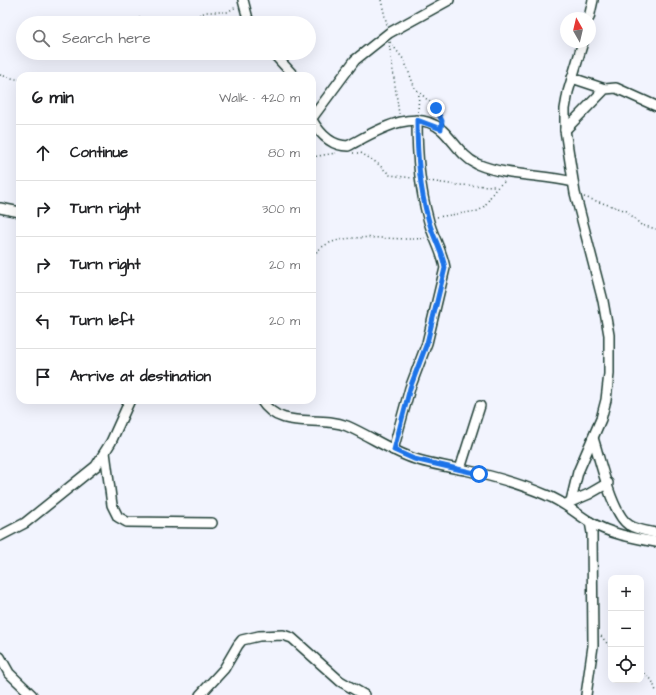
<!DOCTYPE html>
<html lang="en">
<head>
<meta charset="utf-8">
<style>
  body { margin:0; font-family:"Architects Daughter",sans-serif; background:#f2f2f2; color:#202124 }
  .controls { position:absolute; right:12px; bottom:12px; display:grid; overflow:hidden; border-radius:8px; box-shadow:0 4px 16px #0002 }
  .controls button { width:36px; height:36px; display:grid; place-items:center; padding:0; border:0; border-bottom:1px solid #e0e0e0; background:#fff; color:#202124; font:20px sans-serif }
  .compass { position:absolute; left:560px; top:12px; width:36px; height:36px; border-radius:50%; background:#fff; box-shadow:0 4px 16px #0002; rotate:352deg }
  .stop { position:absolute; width:12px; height:12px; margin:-9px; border:3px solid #1a73e8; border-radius:50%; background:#fff }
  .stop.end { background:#1a73e8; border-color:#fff; box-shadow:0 1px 4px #0008 }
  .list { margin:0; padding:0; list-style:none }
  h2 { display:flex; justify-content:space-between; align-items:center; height:52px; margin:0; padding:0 16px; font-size:17px }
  h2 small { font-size:13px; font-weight:400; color:#757577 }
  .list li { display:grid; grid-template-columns:26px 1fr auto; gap:12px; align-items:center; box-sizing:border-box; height:56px; padding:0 16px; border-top:1px solid #e0e0e0 }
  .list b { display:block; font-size:15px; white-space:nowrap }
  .list em { font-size:13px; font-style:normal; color:#757577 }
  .icon { flex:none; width:22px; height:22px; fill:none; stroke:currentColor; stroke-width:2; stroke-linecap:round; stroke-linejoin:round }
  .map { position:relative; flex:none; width:656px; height:695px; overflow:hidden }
  .search { position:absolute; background:#fff; box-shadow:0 4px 16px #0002; left:16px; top:16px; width:300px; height:44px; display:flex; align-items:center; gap:10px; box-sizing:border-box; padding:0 14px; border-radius:22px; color:#757577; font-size:15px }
  .panel { position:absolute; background:#fff; box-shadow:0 4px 16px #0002; left:16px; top:72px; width:300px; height:332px; border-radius:12px }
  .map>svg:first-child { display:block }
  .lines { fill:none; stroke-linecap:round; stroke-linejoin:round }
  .minor-casing { stroke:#1f3d34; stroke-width:12 }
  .path { stroke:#1f3d34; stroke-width:1.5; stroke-dasharray:1 3; stroke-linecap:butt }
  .minor { stroke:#fff; stroke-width:9 }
  .route { stroke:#1a73e8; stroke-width:5 }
</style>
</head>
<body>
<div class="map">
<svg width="656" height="695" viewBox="0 0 656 695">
  <rect width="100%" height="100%" fill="#f2f4fe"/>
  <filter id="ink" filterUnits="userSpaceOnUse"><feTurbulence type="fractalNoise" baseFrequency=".025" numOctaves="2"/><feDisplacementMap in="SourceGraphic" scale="8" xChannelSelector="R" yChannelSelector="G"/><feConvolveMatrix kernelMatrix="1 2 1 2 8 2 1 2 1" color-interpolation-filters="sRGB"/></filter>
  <g filter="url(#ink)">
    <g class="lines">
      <defs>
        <g id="minor">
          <polyline points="243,0 249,23"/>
          <polyline points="589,18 593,0"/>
          <polyline points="273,53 294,76"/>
          <polyline points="572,78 605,89"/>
          <polyline points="312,118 355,60 389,33 449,0"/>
          <path d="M312,120C320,134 332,146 348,146C375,132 414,106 442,130C454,141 462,157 477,164C508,177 542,174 573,182"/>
          <polyline points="565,130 605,89 616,88 656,106"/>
          <polyline points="0,208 20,212"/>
          <path d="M261,400C281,432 318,414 347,426C370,436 391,451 415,459C431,464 448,467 465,470C492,476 521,484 546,495C563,501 575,513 590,522C610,534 633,538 656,542"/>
          <path d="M593,438C600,459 612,515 629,525C637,530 647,531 656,533"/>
          <path d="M393,450L410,388L427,343L445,268C442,250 432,236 428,218C419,186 417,153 417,120"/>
          <polyline points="105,452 112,505 118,517 127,522 212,523"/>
          <polyline points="460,469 480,406"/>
          <polyline points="571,501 578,472 601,419 606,400 609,374 609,335 603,301 575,193 565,130 565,109 568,92 583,42"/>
          <polyline points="568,503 589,494 608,483"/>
          <polyline points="0,536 25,523 96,466 111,442 130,400"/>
          <polyline points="0,657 9,673 32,695"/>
          <polyline points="200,695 224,669 238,645 242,640 259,636 283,635 292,638 340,681 364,695"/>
          <polyline points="586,695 593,646 592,533 590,522"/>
        </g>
      </defs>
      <!-- minor casing -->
      <use href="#minor" class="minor-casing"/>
      <!-- path -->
      <g class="path">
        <polyline points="381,0 387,25"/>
        <polyline points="139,18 149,23"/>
        <polyline points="181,23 206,12 227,12 236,7"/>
        <polyline points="389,42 399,114"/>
        <polyline points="390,42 404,60 415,88 436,108 441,119"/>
        <polyline points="0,75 20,80"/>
        <polyline points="418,112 419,92"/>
        <polyline points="353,153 361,153 377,163 390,175 412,178"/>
        <polyline points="312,157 336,153"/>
        <polyline points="429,181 456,185 496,186"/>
        <polyline points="584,197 627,211 641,225 656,229"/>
        <path d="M437,217L478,211C491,204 489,190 506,181"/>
        <path d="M312,259C328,225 394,243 425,238"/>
        <polyline points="601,636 611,648"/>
        <polyline points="641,671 652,680 656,691"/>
      </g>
      <!-- minor -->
      <use href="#minor" class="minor"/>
    </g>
  </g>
  <g class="lines" filter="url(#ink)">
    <!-- route -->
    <path class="route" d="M436,108L442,121L441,129L417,120C417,153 419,186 428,218C432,236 442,250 445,268L427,343L410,388L394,450L414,459L479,474"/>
  </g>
</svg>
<div class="controls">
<button>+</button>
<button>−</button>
<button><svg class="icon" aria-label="locate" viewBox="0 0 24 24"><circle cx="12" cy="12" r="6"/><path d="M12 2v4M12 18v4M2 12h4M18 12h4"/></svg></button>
</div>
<svg class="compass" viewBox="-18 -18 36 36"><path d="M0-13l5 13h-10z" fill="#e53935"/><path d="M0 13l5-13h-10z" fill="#757577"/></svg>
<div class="stop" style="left:479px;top:474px"></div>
<div class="stop end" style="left:436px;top:108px"></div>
<div class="search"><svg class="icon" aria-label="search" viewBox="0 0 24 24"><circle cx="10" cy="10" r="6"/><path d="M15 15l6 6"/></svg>Search here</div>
<section class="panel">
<h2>6 min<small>Walk · 420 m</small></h2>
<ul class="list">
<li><svg class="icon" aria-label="ahead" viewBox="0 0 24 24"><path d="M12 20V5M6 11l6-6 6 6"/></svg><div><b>Continue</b></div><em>80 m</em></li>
<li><svg class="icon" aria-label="right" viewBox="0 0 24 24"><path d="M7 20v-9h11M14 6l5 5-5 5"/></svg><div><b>Turn right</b></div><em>300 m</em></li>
<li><svg class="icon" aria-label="right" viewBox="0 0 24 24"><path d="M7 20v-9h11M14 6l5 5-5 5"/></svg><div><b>Turn right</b></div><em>20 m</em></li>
<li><svg class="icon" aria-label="left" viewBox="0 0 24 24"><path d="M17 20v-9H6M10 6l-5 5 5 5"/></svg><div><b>Turn left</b></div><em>20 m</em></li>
<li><svg class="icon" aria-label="arrive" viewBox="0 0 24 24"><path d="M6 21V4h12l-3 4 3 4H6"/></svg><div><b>Arrive at destination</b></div></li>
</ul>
</section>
</div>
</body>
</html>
